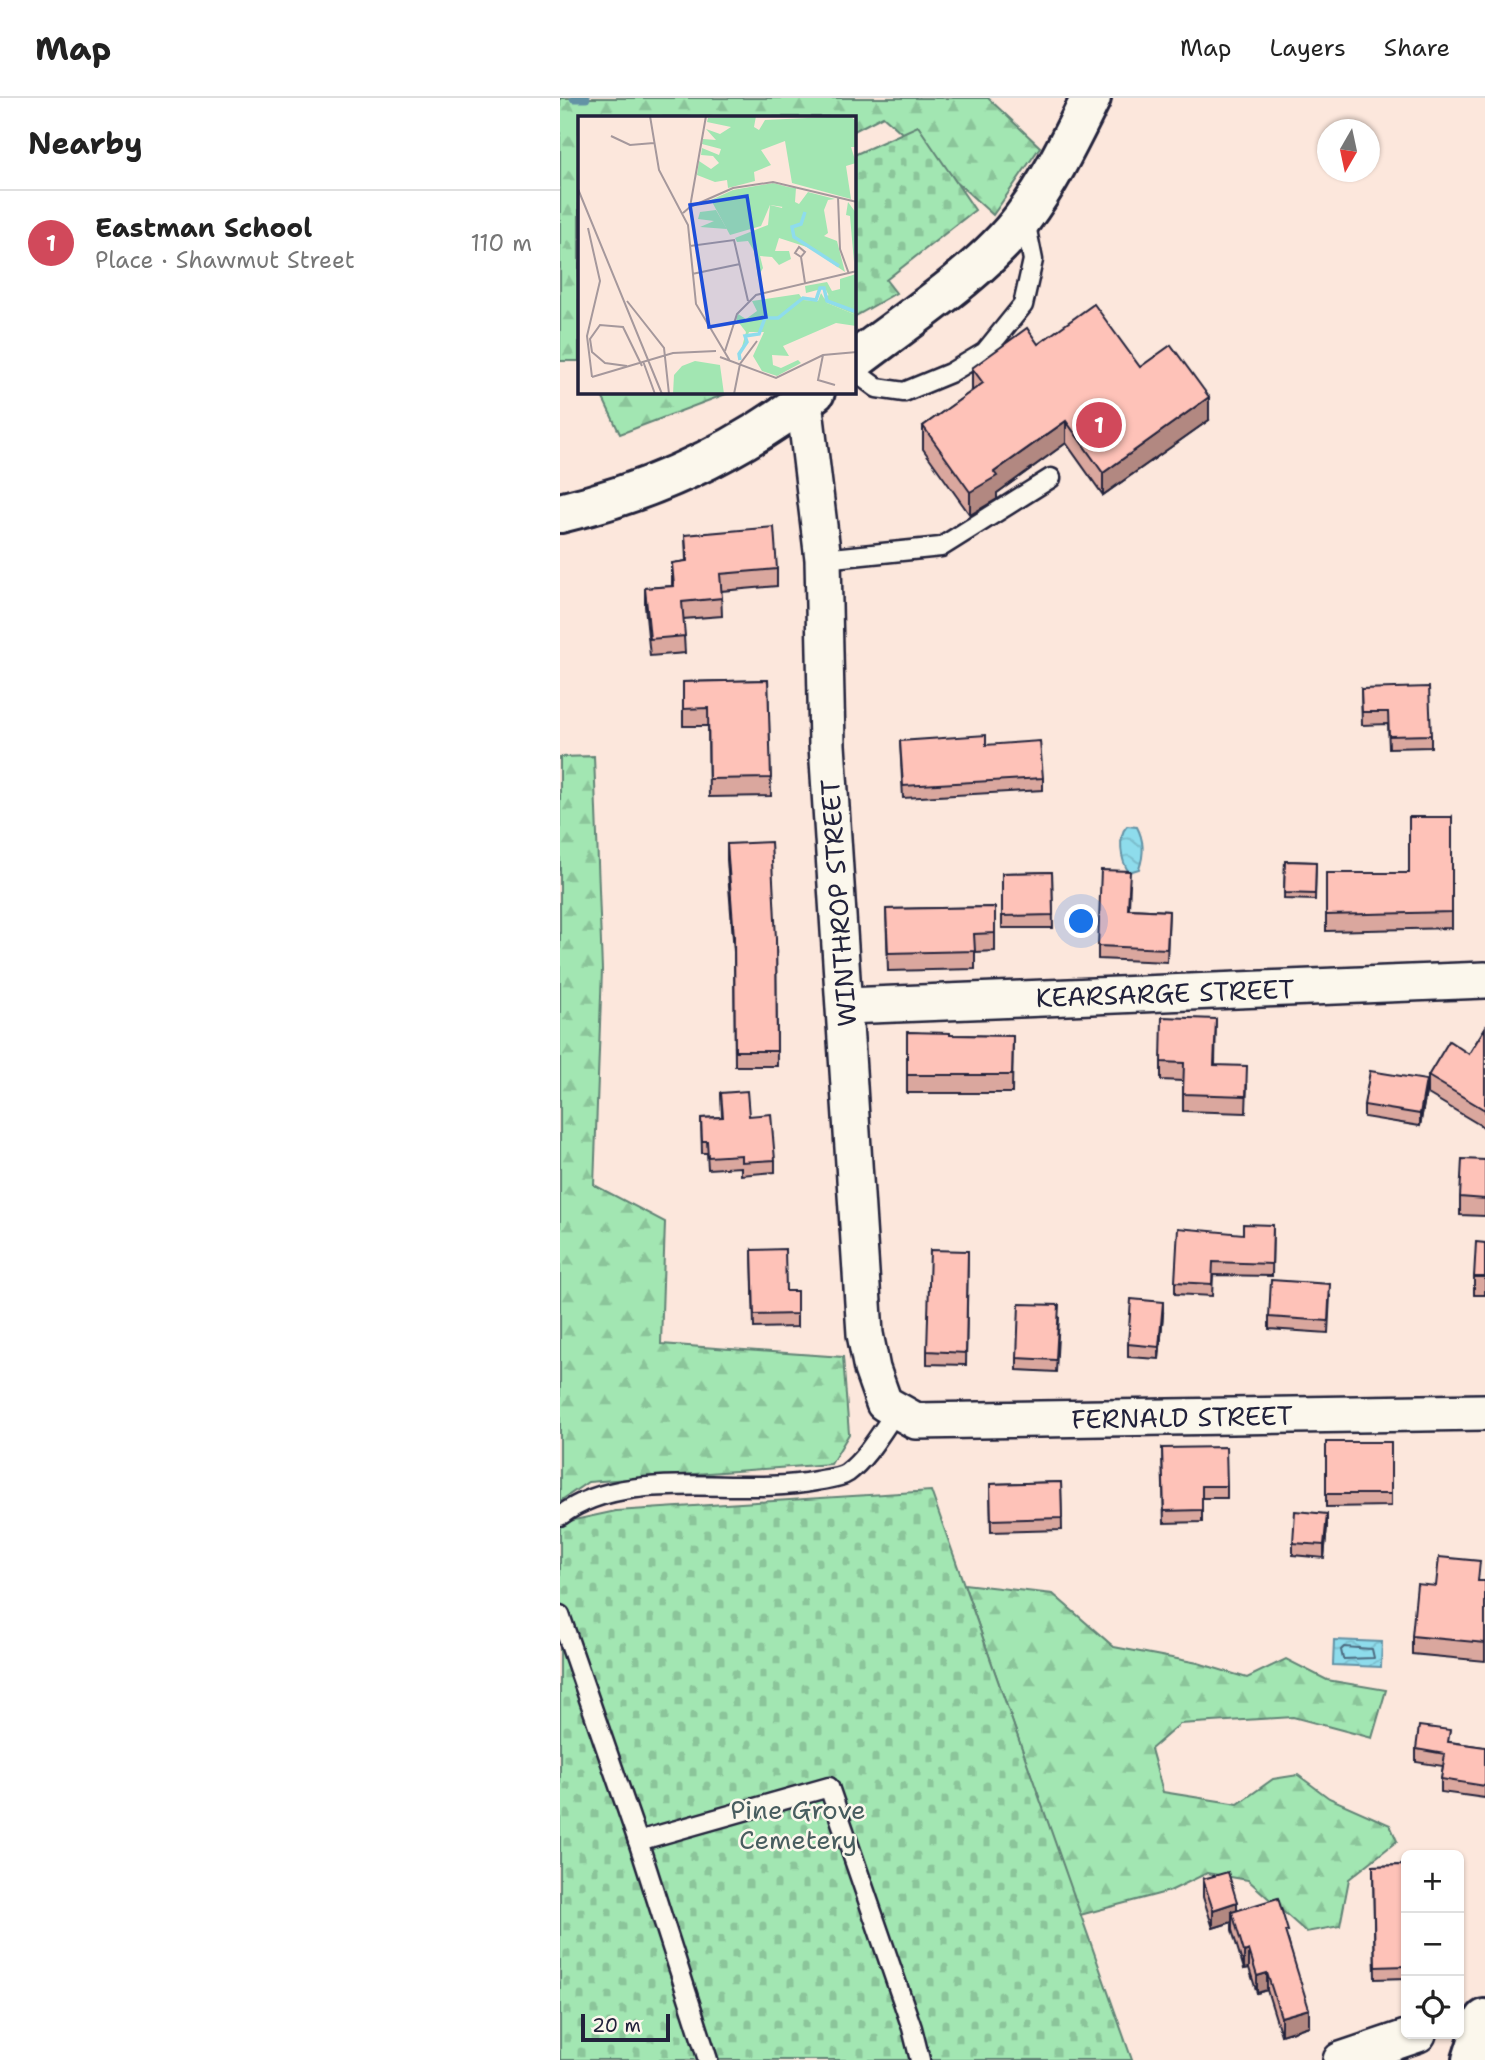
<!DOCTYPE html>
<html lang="en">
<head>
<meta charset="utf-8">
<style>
  body { margin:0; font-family:"Shantell Sans",sans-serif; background:#f2f2f2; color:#222 }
  .controls { position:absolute; right:21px; bottom:21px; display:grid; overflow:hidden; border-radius:10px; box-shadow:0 2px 5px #0004 }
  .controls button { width:63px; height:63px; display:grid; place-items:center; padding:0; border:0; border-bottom:2px solid #e0e0e0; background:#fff; color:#222; font:35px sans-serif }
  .compass { position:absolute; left:757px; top:21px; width:63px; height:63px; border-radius:50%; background:#fff; box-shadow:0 2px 5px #0004; rotate:189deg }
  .scale { position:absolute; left:21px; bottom:18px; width:89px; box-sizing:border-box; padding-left:7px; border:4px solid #22223b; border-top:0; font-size:19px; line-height:24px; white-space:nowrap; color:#22223b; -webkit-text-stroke:5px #fbf7ec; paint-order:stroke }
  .you { position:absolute; left:522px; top:824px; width:24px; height:24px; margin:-18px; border:5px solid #fff; border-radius:50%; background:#1a73e8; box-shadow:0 0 0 10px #1a73e833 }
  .badge { display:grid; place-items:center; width:46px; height:46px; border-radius:50%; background:#d1495b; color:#fff; font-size:23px; font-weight:700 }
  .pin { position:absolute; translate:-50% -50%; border:4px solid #fff; box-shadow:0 2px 7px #0006 }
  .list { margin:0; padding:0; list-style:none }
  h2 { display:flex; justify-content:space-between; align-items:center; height:91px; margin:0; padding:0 28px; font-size:30px }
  h2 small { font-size:23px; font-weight:400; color:#767676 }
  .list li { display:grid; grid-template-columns:46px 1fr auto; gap:21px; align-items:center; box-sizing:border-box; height:105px; padding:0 28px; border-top:2px solid #e0e0e0 }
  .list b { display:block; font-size:26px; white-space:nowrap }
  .list p { margin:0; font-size:23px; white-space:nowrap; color:#767676 }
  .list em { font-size:23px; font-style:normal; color:#767676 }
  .icon { flex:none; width:38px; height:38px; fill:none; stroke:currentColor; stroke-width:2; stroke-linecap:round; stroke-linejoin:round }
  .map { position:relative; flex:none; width:925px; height:1962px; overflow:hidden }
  header { display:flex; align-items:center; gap:42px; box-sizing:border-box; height:98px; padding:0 35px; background:#fff; border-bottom:2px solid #e0e0e0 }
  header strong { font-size:33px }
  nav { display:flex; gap:38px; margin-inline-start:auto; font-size:24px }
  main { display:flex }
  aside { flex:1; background:#fff }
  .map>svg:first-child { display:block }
  .forest { fill:url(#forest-firs); stroke:#628476; stroke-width:2 }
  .cemetery { fill:url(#cemetery-stones); stroke:#628476; stroke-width:2 }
  .water { fill:url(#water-waves); stroke:#6392a5; stroke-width:2 }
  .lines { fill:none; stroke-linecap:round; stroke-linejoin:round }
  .shore { stroke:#4d6c82; stroke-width:2 }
  .stream { stroke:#6392a5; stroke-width:9 }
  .lane-casing { stroke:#22223b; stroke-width:23 }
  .street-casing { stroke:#22223b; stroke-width:40 }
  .secondary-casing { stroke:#22223b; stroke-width:44 }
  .lane { stroke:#fbf7ec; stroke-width:18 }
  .street { stroke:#fbf7ec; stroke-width:35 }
  .secondary { stroke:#fbf7ec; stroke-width:38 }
  .wall { fill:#daa79e; stroke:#22223b; stroke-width:2 }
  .shaded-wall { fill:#b28881; stroke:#22223b; stroke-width:2 }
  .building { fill:#fec2b8; stroke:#22223b; stroke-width:2 }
  .labels { text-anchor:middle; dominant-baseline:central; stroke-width:5; stroke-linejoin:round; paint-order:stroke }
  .street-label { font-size:26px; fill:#22223b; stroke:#fbf7ec }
  .park-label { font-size:26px; fill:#485d5f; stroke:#fbf7ec }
  .inset-river { fill:none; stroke:#8edcec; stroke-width:3.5 }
  .inset-road { fill:none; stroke:#a5989c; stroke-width:2 }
  .view { fill:#1d4ed8; fill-opacity:0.15; stroke:#1d4ed8; stroke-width:3.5 }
  .inset-edge { fill:none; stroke:#22223b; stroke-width:3.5 }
</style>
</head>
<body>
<header>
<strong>Map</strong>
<nav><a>Map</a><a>Layers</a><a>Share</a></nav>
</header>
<main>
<aside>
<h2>Nearby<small></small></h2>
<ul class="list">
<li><span class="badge">1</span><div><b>Eastman School</b><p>Place · Shawmut Street</p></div><em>110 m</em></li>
</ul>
</aside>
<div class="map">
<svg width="925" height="1962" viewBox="0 0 925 1962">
  <defs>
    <pattern id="forest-firs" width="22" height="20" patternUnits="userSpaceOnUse" patternTransform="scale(1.75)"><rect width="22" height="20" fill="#a2e6b2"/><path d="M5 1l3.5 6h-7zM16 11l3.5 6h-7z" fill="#8bc59a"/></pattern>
    <pattern id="cemetery-stones" width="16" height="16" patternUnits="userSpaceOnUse" patternTransform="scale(1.75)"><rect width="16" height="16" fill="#a2e6b2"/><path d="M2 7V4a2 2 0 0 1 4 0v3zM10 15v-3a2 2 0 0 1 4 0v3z" fill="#8bc59a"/></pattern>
    <pattern id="water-waves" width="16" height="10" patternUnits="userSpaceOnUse" patternTransform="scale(1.75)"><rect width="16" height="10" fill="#8edcec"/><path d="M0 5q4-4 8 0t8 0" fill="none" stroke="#7abccb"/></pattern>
  </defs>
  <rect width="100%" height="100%" fill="#fce7dc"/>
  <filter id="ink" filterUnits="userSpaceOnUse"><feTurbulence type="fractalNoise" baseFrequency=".0143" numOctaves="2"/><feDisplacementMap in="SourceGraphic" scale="14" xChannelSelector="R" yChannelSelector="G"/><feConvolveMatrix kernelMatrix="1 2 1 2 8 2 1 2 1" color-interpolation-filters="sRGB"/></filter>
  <g filter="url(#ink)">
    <!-- forest -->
    <g class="forest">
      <polygon points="0,0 428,0 480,49 433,117 323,18 294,33 294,19 19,19 19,263 0,263"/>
      <polygon points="40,294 171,294 60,336"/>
      <polygon points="34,658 42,872 34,1087 105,1124 101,1246 283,1259 289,1336 271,1366 28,1384 0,1403 0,659"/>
      <polygon points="404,1486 493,1496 554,1549 638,1565 687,1580 726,1561 767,1582 826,1592 812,1640 733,1619 620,1626 591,1651 603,1694 678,1706 713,1681 738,1677 769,1700 830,1727 837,1743 789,1781 780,1828 746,1834 688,1782 647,1775 610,1793 520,1817"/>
    </g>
    <!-- cemetery -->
    <g class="cemetery">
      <polygon points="358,28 415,112 326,182 336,195 294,219 294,57"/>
      <polygon points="371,1393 572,1962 0,1962 0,1425 56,1413"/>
    </g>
    <!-- water -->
    <g class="water">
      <path d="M567,728L577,729C584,742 584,757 579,771L569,774C561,764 557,738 567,728Z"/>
      <polygon points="774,1542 822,1544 821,1569 773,1567"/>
    </g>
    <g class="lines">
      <!-- shore -->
      <polygon class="shore" points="784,1549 812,1551 814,1560 783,1561 781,1552"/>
      <!-- stream -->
      <polyline class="stream" points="14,0 26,0"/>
      <defs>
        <g id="lane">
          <polyline points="294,273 317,290 344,294 390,275 425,254 463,207 473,162 465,122"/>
          <polyline points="263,461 381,449 491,380"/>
          <path d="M0,1418C66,1367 178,1399 256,1383C265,1381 280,1380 287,1375C307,1360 322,1333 337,1312"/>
          <polyline points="0,1517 78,1743 269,1689 352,1930 360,1962"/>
          <polyline points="78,1743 148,1962"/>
        </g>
        <g id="street">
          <polyline points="244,303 263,461 267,647 305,1236 312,1271 324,1305 356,1323 925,1314"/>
          <polyline points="286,908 925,882"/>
          <polyline points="781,1962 858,1936"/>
        </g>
        <g id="secondary">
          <path d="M294,263C347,222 422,174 462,121C490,84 510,42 531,0"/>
          <path d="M0,415C94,393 179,353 255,294"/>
          <polyline points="912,1962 925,1921"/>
        </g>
      </defs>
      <!-- lane casing -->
      <use href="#lane" class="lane-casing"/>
      <!-- street casing -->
      <use href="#street" class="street-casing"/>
      <!-- secondary casing -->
      <use href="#secondary" class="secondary-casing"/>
      <!-- lane -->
      <use href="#lane" class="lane"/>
      <!-- street -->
      <use href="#street" class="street"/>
      <!-- secondary -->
      <use href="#secondary" class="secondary"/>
    </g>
    <!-- wall -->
    <g class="wall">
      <polygon points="478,246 580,269 649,322 543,397 506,345 437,395 437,401 410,417 363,351 363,328 412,293 412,270"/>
      <polygon points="125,437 217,471 217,488 161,493 162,518 123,521 125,555 90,558 85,508 85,490 112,488 112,465 126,463"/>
      <polygon points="208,582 211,698 149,699 148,628 123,628 123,584"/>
      <polygon points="801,591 871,637 871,649 829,650 828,626 802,627"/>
      <polygon points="340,643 426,647 483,680 483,692 343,700"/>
      <polygon points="892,719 892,830 766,833 766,775 849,775"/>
      <polygon points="167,746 216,841 217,968 175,968 174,854 167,762"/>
      <polygon points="725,763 756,764 755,802 724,801"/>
      <polygon points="492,774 493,830 442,830 442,775"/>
      <polygon points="570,786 569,811 609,813 607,864 538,861 538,848"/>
      <polygon points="435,809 435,853 415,854 415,871 328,873 326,811"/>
      <polygon points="656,921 655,967 687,986 686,1015 623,1013 623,983 601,982 601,964"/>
      <polygon points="925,930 925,1030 868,996 868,978 909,956"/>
      <polygon points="347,934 390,937 453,938 452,995 347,995"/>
      <polygon points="866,994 860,1028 804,1019 804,1007"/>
      <polygon points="161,995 189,1018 215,1062 215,1074 181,1077 181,1069 148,1071 147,1055 142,1055 141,1020 162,1019"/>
      <polygon points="925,1062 925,1118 900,1117 900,1099"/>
      <polygon points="713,1127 712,1178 653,1177 652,1198 615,1196 615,1184 683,1136"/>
      <polygon points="925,1145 925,1197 914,1197 914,1179"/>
      <polygon points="192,1152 226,1193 237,1193 237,1229 194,1230"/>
      <polygon points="408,1153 406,1267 367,1266 367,1253"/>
      <polygon points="770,1198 768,1235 709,1231 709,1219"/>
      <polygon points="603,1216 599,1261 568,1259 568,1246"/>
      <polygon points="499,1220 496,1274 457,1272 457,1260"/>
      <polygon points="766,1344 831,1344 831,1408 766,1409"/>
      <polygon points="602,1350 667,1388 667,1400 642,1400 642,1424 604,1425"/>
      <polygon points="501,1384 502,1432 431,1434 430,1386"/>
      <polygon points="767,1428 764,1460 733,1457 733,1445"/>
      <polygon points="919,1483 925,1483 925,1563 852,1556 852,1538 876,1488"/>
      <polygon points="890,1644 925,1649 925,1700 881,1694 881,1681 883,1668 856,1664 856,1651"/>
      <polygon points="846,1767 846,1880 815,1881 813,1768"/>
      <polygon points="643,1781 677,1812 728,1842 749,1928 721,1937 707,1892 697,1895 689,1870 684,1871 672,1832 672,1824 653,1830 643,1799"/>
    </g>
    <!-- shaded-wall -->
    <g class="shaded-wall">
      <polygon points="649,299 649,322 543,397 543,375"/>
      <polygon points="506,323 506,345 437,395 437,401 410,417 410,394 434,374"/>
      <polygon points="866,982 866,994 860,1028 860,1016"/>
      <polygon points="603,1204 603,1216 599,1261 599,1249"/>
      <polygon points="767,1416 767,1428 764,1460 764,1447"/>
      <polygon points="677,1804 677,1822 672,1814 672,1824 653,1830 653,1812"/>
      <polygon points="689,1852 689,1870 684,1871 684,1854"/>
      <polygon points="707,1875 707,1892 697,1895 697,1878"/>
      <polygon points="749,1911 749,1928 721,1937 721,1919"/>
    </g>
    <!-- building -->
    <g class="building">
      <polygon points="534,206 580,269 611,247 649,299 543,375 506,323 434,374 437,378 410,394 363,328 423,285 412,270 467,230 478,246"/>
      <polygon points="214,429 217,471 160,476 162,500 122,504 125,538 90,541 85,490 114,488 112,465 127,463 125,437"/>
      <polygon points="208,582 211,680 149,681 148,610 123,611 123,584"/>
      <polygon points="869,589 871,637 829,638 828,614 802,614 801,591"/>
      <polygon points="426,637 426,647 480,643 483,680 343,688 340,643"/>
      <polygon points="849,719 892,719 892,814 766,817 766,775 849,775"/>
      <polygon points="211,744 216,841 217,953 175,953 174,839 167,746"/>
      <polygon points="725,763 756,764 755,796 724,795"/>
      <polygon points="541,772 570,773 568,811 609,813 607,851 538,848"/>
      <polygon points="492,774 493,817 442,818 442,775"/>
      <polygon points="435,809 435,835 414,836 415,853 328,855 326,811"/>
      <polygon points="602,919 656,921 654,967 687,968 686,998 623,996 624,965 601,964"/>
      <polygon points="925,930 925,1012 868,978 889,943 909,956"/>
      <polygon points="347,934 390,935 390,937 453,938 452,977 347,977"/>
      <polygon points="810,973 866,982 860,1016 804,1007"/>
      <polygon points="187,993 189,1018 211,1016 215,1062 181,1064 181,1057 148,1059 147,1043 142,1043 141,1020 163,1019 161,995"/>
      <polygon points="902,1061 925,1062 925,1101 900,1099"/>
      <polygon points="683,1126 713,1127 712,1166 653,1164 652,1186 615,1184 618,1130 683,1136"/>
      <polygon points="916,1144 925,1145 925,1179 914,1179"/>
      <polygon points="225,1151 226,1193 237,1193 237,1216 194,1217 192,1152"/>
      <polygon points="370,1152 408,1153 406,1255 367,1253"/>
      <polygon points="711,1182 770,1186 768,1223 709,1219"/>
      <polygon points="571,1201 603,1204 599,1249 568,1246"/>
      <polygon points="459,1206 499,1207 496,1262 457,1260"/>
      <rect x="766" y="1344" width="65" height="52"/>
      <polygon points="666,1349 667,1388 642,1388 642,1412 604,1413 602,1350"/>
      <polygon points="501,1384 502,1420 431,1422 430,1386"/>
      <polygon points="735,1413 767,1416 764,1447 733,1445"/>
      <polygon points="879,1459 920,1463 918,1483 925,1483 925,1545 852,1538 857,1486 876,1488"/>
      <polygon points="859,1628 890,1632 888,1644 925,1649 925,1688 881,1681 885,1656 856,1651"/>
      <polygon points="846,1767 846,1868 815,1869 813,1768"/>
      <polygon points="668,1774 677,1804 653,1812 643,1781"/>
      <polygon points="718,1800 728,1833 725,1833 749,1911 721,1919 707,1875 697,1878 689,1852 684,1854 672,1814"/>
    </g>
  </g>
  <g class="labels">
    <!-- street labels -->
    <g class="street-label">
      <text transform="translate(278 805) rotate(-94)">WINTHROP STREET</text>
      <text transform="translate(605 895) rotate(-2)">KEARSARGE STREET</text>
      <text transform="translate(622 1319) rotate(-1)">FERNALD STREET</text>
    </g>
    <!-- park labels -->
    <g class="park-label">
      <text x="238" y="1711">Pine Grove<tspan x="238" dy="30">Cemetery</tspan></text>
    </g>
  </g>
  <!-- overview -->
  <g transform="translate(18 18)">
    <rect width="278" height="278" fill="#fce7dc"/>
    <path d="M178,0L176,11L181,14L187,4L272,0L278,5V31H273L278,47L268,50L273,83L214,67L207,25L183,34L193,49L176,56L177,65L150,72L149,64L137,66L119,59L121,45L133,53L141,47L135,40L123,39L124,32L141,39L143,33L124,28L125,23L138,24L128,13L142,18L153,11L129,6L130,2ZM210,71L218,72L217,86L221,88L230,76L257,83L250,84L246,94L250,117L246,120L259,125L267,156L232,132L201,122L197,135H211L213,143L201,149L194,141L182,140L185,152L180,161L176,135L170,125L159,126L157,122L190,109L192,89L204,92ZM270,86L278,97L276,146L272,100L268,99ZM138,94L149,113L122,111L136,105L120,103L122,96ZM278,158V190L253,184L247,172L228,177L227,170L249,166L254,175L262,173V163ZM243,177L249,187L278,199V210L258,207L205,230L211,240L194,239L195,249L203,252L220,244L223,247L199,260L184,255L175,240L186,216H171L160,246L168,216L158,203L160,198L168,203L179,195L174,185L221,178L225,184L240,185ZM117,245L142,249L146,278H95L96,259L104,250Z" fill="#a2e6b2"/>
    <path d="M250,179L278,190V199L249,187L246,183Z" fill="#a2e6b2"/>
    <path d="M195,67L210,71L212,92L192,89L183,110L152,119L133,84L155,74Z" fill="#a2e6b2"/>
    <path class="inset-river" d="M227,96L223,108L214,111L216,121L261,150M162,244L161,238L169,226L167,220L181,218L187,202H200L225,182L238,184L242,172H246L249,185L279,196"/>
    <path class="inset-road" d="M72,0L81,54L110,109L118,188L152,245M33,20L52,29L76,27M0,73L84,278M260,81L262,133L271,158M112,91L155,72L195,66L279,86M105,97L112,91L128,0M10,112L22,165L9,220L14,261M112,130L156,124L170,185M223,141L217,137L221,131L227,136L223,141L227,167M114,158L162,148M49,185L86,232L91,278M147,235L159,198L178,179L279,155M245,239L240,264L257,269M142,241L198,262L245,239L279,236M65,245L77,278M49,250L27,247L14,236L12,223L22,209L45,211L64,250M14,261L95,237L138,235M156,278L162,248L179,225"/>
    <path class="view" d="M169,80L188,201L131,211L112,89Z"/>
    <rect width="278" height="278" class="inset-edge"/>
  </g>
</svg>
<div class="controls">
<button>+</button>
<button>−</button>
<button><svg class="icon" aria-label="locate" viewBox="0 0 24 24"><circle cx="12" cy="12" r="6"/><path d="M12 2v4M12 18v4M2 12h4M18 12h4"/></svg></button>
</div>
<svg class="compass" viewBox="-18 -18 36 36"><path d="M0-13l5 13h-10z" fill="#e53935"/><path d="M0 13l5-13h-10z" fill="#767676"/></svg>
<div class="scale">20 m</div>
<div class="you"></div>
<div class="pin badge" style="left:539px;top:327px">1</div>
</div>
</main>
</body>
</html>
